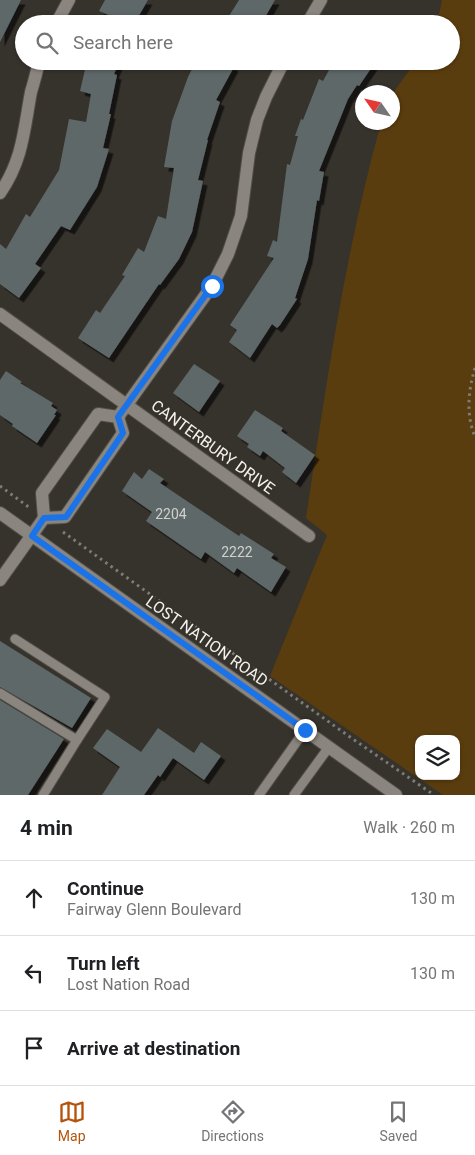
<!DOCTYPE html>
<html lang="en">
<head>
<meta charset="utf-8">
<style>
  body { margin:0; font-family:Roboto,sans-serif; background:#f6f6f6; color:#202124 }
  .controls { position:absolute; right:15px; bottom:15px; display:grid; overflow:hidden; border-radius:10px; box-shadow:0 1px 4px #0004 }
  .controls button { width:45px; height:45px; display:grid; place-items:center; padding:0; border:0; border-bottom:1px solid #e0e0e0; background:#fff; color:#202124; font:25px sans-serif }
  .compass { position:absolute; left:355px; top:85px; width:45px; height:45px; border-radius:50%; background:#fff; box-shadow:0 1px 4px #0004; rotate:304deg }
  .stop { position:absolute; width:15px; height:15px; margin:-11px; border:4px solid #1a73e8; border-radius:50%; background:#fff }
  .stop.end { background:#1a73e8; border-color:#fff; box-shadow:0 1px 5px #0008 }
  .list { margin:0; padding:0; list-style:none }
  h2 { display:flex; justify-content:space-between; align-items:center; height:65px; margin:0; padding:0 20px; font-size:21px }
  h2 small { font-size:16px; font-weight:400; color:#757577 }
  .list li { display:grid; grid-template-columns:32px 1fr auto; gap:15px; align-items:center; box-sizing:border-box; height:75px; padding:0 20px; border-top:1px solid #e0e0e0 }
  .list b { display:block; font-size:19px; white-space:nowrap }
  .list p { margin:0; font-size:16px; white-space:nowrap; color:#757577 }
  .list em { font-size:16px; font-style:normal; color:#757577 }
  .icon { flex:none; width:28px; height:28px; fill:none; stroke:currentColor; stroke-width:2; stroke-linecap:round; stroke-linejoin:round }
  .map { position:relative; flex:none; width:475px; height:795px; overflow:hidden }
  .search { position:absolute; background:#fff; box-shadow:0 1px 4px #0004; left:15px; right:15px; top:15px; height:55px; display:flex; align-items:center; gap:12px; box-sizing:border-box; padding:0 18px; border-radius:28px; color:#757577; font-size:19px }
  .sheet { height:290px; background:#fff }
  nav { display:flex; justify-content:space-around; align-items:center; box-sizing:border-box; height:70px; border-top:1px solid #e0e0e0; background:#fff; font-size:14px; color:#757577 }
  nav a { display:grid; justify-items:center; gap:2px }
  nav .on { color:#b45309 }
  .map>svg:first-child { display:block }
  .green { fill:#5a3d0e; fill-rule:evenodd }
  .building { fill:#5f6869; filter:url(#shadow) }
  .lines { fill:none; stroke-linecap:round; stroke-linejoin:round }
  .service-casing { stroke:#524e49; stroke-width:11 }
  .minor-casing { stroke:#524e49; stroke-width:14 }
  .tertiary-casing { stroke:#524e49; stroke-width:14 }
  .path { stroke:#7f7b76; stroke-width:3; stroke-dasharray:2.5 4; stroke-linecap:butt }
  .service { stroke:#8a857e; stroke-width:9 }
  .minor { stroke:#8a857e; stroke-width:12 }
  .tertiary { stroke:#8a857e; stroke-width:12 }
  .route { stroke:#1a73e8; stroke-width:6 }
  .labels { text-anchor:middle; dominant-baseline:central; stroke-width:4; stroke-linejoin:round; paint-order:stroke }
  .number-label { font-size:14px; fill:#d0d0cd }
  .street-label { font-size:16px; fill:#f5f2ee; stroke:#36322c }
</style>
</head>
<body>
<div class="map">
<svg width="475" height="795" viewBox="0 0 475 795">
  <defs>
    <filter id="shadow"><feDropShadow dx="4.5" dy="4.5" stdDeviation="0" flood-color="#0009"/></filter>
  </defs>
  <rect width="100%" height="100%" fill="#36322c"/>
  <!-- green -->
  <path class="green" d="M442,0H475V795H443L270,676L327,535L306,518C326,386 345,252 381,123L392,122L393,93L416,61H451V24H435L440,10ZM419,739H456V776H419Z"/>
  <!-- building -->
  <g class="building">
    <polygon points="0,0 21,0 0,42"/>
    <polygon points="105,0 148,0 134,24 119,24 109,18 111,16 99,11"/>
    <polygon points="239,0 275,0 261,24 224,24"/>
    <polygon points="87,61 120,61 114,74 117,75 109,114 111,114 103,148 109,149 97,187 70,230 61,226 35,264 41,268 19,298 0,284 0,244 6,249 26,214 30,217 59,170 69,119 86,122 91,94 80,91"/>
    <polygon points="196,61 224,61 234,67 216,100 220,102 207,140 208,140 198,180 203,181 192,232 179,259 160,285 159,284 109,358 78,338 96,310 100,313 125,276 122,275 138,248 144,252 158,216 166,219 174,168 164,167 172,121 188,77"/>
    <polygon points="334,61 376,61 359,86 357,85 348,99 319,171 324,172 319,201 317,200 308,259 295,298 297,299 280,325 277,328 272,324 250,358 229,342 237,330 230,325 274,258 267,256 273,240 277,242 287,164 290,165 298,136 295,136 301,119 303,120 319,79 323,81"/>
    <polygon points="194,364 220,381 199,412 173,393"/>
    <polygon points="6,371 22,382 20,383 53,403 51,406 57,410 54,415 56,415 37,443 12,426 13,424 0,415 0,380"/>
    <polygon points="255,410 283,428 281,431 315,455 296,483 282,472 285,468 263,451 260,456 247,447 249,444 237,436"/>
    <polygon points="149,469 164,479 160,483 239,536 241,533 274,554 271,558 286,567 271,592 237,568 234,573 205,552 201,559 146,521 152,512 122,491 134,472 142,479"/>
    <polygon points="0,641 91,698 72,728 0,687"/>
    <polygon points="0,700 64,739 28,795 0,795"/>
    <polygon points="158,728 194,753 201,742 221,756 204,780 173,758 160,777 158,775 144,795 102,795 120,767 93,748 107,729 141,752"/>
  </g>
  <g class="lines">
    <defs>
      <g id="service">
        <polyline points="0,693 77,740 105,697 15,639"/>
        <polyline points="43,795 77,740"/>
        <polyline points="259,795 305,730"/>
        <polyline points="294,795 329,747"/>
      </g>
      <g id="minor">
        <polyline points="56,24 69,0"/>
        <polyline points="307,24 321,0"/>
        <path d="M0,193C23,160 24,129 31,92C34,82 37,71 39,61"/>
        <polyline points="0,314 309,536"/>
        <polygon points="98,414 118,417 123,433 65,517 44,518 42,493"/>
        <polyline points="118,417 212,286 228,254 241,216 249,153 257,120 266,97 284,61"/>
        <polyline points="0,580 44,518"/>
      </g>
      <polyline id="tertiary" points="0,513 396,795"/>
    </defs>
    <!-- service casing -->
    <use href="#service" class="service-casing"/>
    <!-- minor casing -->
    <use href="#minor" class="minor-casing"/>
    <!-- tertiary casing -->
    <use href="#tertiary" class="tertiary-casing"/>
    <!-- path -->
    <g class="path">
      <path d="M475,368C468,391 466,415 475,437"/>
      <polyline points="0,486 30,508"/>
      <polyline points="63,532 350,737 434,795"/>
    </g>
    <!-- service -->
    <use href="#service" class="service"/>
    <!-- minor -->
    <use href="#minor" class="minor"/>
    <!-- tertiary -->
    <use href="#tertiary" class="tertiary"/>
  </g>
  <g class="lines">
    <!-- route -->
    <polyline class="route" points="212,286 118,417 123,433 66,517 44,518 32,536 305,730"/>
  </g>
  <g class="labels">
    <!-- number labels -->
    <g class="number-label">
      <text x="171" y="514">2204</text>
      <text x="237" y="552">2222</text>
    </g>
    <!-- street labels -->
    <g class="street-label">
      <text transform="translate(213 447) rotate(36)">CANTERBURY DRIVE</text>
      <text transform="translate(207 641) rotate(35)">LOST NATION ROAD</text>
    </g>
  </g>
</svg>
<div class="controls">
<button><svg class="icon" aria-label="layers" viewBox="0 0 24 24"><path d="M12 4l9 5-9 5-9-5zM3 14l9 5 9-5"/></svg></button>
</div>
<svg class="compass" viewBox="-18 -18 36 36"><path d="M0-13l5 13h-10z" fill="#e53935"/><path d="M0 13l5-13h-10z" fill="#757577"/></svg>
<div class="stop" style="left:212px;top:286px"></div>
<div class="stop end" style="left:305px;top:730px"></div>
<div class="search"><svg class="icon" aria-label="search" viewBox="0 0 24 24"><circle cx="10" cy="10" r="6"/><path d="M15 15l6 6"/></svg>Search here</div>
</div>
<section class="sheet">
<h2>4 min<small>Walk · 260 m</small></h2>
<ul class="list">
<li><svg class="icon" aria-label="ahead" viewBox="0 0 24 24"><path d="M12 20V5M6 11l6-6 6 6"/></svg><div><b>Continue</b><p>Fairway Glenn Boulevard</p></div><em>130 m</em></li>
<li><svg class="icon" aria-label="left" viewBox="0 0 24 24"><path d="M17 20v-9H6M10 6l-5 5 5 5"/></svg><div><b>Turn left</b><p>Lost Nation Road</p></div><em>130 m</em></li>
<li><svg class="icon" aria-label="arrive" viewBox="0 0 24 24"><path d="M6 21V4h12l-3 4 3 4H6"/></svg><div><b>Arrive at destination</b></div></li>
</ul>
</section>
<nav>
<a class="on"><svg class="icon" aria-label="map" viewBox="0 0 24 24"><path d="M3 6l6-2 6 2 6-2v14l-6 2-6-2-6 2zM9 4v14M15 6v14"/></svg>Map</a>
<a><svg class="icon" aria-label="directions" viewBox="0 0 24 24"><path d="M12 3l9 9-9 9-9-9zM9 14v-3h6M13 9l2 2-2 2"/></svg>Directions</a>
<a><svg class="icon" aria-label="saved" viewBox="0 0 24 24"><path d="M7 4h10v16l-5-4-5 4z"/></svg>Saved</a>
</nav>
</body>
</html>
